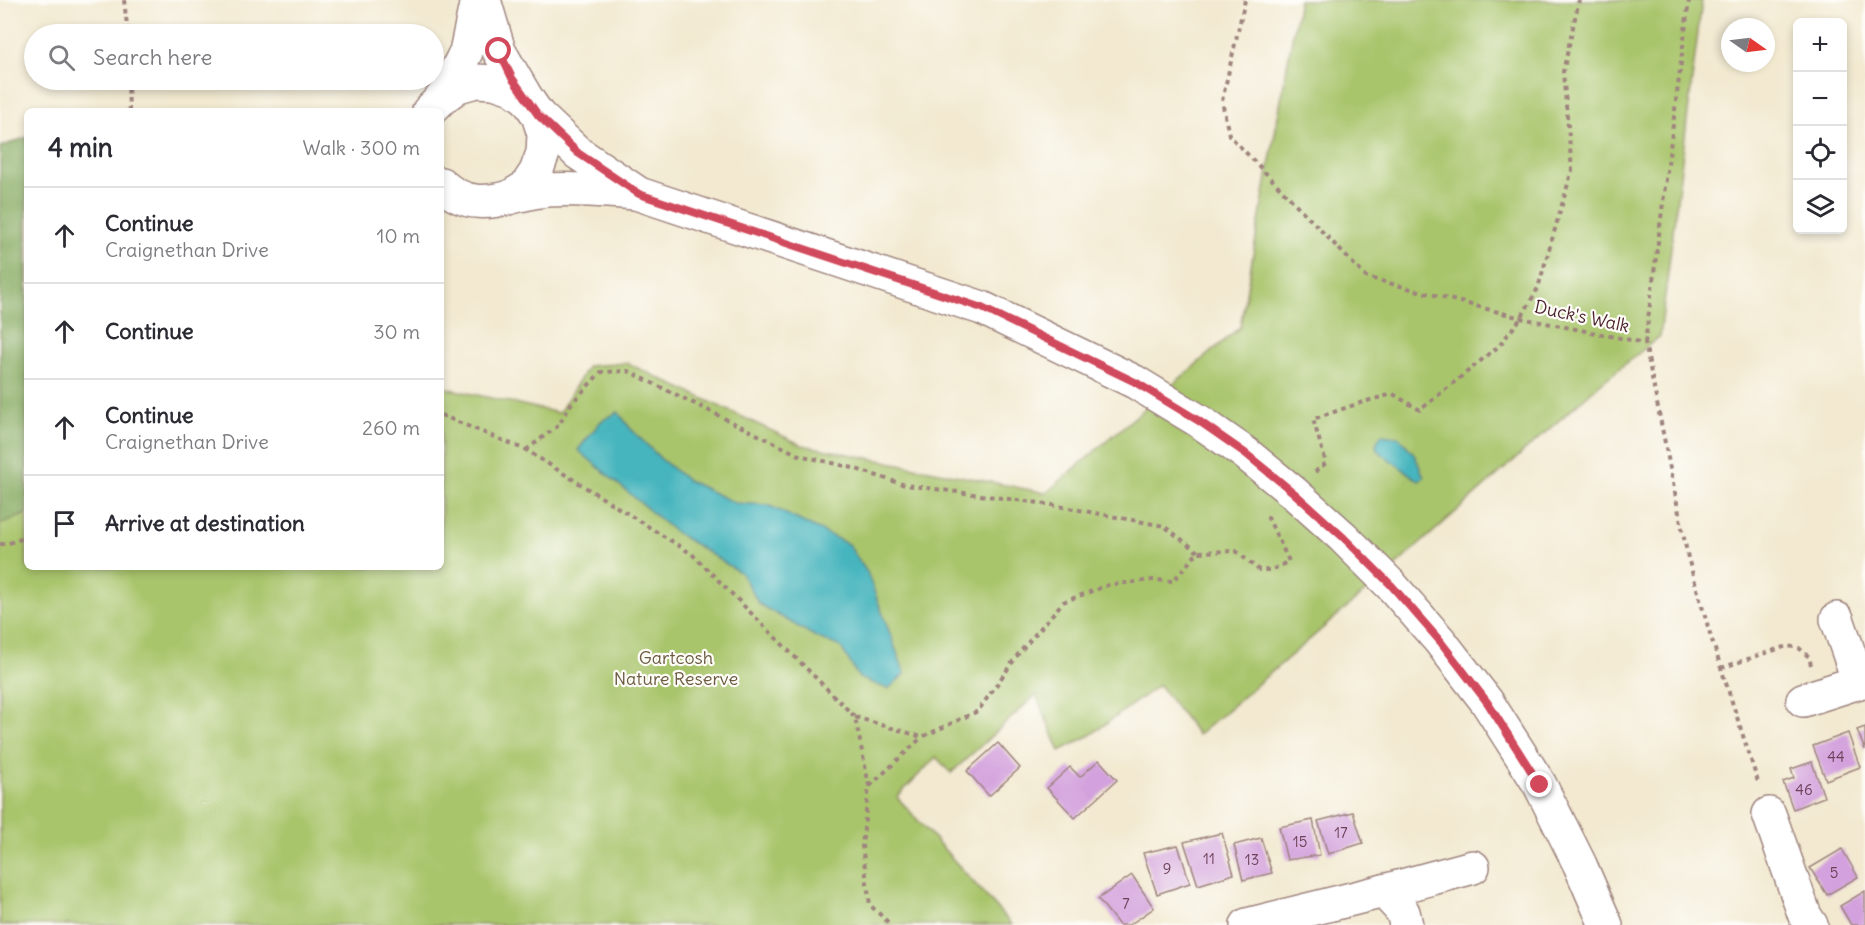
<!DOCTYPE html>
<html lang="en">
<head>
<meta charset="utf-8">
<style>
  body { margin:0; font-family:Delius,sans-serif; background:#f7f7f7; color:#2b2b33 }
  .controls { position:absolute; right:18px; top:18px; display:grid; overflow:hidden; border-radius:9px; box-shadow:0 3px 9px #0003 }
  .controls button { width:54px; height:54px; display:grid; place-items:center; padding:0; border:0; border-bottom:2px solid #e1e1e2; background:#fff; color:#2b2b33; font:30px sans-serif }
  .compass { position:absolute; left:1721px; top:18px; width:54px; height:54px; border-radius:50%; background:#fff; box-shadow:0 3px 9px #0003; rotate:104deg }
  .stop { position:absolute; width:18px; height:18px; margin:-14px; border:4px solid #d1495b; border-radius:50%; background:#fff }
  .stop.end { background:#d1495b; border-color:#fff; box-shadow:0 2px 6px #0008 }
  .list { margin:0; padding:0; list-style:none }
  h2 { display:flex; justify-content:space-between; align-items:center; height:78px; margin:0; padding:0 24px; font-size:26px }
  h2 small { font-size:20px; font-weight:400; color:#7c7c81 }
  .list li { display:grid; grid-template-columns:39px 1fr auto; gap:18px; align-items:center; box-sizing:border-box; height:96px; padding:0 24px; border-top:2px solid #e1e1e2 }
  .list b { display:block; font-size:22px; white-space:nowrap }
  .list p { margin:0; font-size:20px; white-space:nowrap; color:#7c7c81 }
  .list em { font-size:20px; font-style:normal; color:#7c7c81 }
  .icon { flex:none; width:33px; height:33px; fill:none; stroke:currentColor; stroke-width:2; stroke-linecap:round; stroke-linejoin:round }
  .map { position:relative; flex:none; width:1865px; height:925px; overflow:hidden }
  .search { position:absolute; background:#fff; box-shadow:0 3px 9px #0003; left:24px; top:24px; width:420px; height:66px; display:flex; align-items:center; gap:15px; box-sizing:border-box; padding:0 21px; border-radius:33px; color:#7c7c81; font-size:22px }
  .panel { position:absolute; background:#fff; box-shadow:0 3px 9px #0003; left:24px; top:108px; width:420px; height:462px; border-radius:9px }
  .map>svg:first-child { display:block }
  .green { fill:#a9c56c; stroke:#7a724c; stroke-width:1.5 }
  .forest { fill:#86aa60; stroke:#686446; stroke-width:1.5 }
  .water { fill:#46b5be; stroke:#486a74; stroke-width:1.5 }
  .building { fill:#d3a1dd }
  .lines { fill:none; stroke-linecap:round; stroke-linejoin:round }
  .minor-casing { stroke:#9e847e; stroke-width:36 }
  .path { stroke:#9e847e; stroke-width:4; stroke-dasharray:4.5 4.5; stroke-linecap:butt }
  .minor { stroke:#fff; stroke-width:33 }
  .route { stroke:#d1495b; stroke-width:8 }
  .labels { text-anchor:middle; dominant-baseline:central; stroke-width:4.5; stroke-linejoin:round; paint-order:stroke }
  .number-label { font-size:15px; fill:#6c4058 }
  .street-label { font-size:18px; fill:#4a1f2b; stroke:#fdfcf7 }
  .park-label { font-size:18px; fill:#6b5942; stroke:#fdfcf7 }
</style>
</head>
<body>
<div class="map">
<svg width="1865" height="925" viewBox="0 0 1865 925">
  <rect width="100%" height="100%" fill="#fdfcf7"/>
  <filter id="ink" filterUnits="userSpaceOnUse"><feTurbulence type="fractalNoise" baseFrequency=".0167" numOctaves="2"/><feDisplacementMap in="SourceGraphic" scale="12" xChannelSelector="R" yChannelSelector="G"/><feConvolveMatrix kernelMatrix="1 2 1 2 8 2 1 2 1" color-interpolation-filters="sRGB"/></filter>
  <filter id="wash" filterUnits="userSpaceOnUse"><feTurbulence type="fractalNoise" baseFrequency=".008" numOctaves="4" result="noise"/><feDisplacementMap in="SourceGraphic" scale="24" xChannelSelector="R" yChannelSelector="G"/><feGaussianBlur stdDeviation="1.35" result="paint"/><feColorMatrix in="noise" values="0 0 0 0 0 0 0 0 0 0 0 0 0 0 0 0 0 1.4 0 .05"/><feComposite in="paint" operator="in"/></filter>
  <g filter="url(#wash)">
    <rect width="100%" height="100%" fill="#f2e9d0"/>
    <!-- green -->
    <polygon class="green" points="1299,0 1702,0 1660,336 1600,384 1386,574 1198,735 1159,685 1089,736 1060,751 1036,695 951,773 936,757 897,797 1012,925 0,925 0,302 27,302 27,567 441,567 441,387 559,413 588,366 627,363 802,445 1046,493 1240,327"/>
    <!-- forest -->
    <polygon class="forest" points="27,137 27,514 0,524 0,147"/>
    <!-- water -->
    <g class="water">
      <polygon points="618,412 630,428 661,459 687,480 735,503 768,505 848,544 867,572 905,674 888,689 859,678 841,647 816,637 759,604 741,573 675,532 578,450 601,421"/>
      <polygon points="1381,435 1399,437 1414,454 1424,477 1419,481 1377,450 1376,444"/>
    </g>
    <g id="blocks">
      <!-- building -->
      <g class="building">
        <polygon points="1865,727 1865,750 1857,730"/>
        <polygon points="1848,733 1860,767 1826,780 1813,746"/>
        <polygon points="998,743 1020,768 989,796 967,771"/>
        <polygon points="1099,760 1117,780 1075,818 1047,788 1070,767 1080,777"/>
        <polygon points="1812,762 1824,797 1793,809 1783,782 1794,778 1791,769"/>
        <polygon points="1353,812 1363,843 1328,854 1318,821"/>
        <polygon points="1313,820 1320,855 1287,860 1279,827"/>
        <polygon points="1222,833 1234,874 1198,885 1184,842"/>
        <polygon points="1261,838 1272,873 1243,880 1234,845"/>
        <polygon points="1178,845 1190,883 1157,894 1143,853"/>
        <polygon points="1842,849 1858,877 1827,895 1810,868"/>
        <polygon points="1132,875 1154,908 1129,925 1119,925 1098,899"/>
        <polygon points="1865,891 1865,925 1851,925 1840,906"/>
      </g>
    </g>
  </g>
  <g filter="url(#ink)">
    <use href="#blocks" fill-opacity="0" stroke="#9e847e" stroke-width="1.5"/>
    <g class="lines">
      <defs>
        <g id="minor">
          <polyline points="484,0 499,51 527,99"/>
          <polyline points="443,97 466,52 477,0"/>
          <polyline points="429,111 443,97 458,86 476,81 494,82 512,88 527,99 538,115 578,153 639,194 982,308 1135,382 1199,421 1245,453 1294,493 1343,537 1391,585 1440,641 1487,702 1540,785 1580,865 1606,925"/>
          <path d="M441,184C476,217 507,194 546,190C576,188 605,191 635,193"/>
          <polyline points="508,198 526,187 536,172 543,153 544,134 538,115"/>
          <polyline points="1837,619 1859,682"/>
          <polyline points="1803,700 1865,680"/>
          <polyline points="1769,814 1805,916 1811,925"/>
          <polyline points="1384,891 1473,867"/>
          <polyline points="1247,925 1384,891 1403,912 1406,925"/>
        </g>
      </defs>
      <!-- minor casing -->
      <use href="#minor" class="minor-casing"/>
      <!-- path -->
      <g class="path">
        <polyline points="124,0 128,34"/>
        <polyline points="1245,0 1222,101 1229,135 1366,277 1521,318 1645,343 1688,558 1711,637 1759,785"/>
        <polyline points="128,80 129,111"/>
        <polyline points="1645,343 1689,0"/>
        <polyline points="441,415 526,450 692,554 855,717 869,786 862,845 870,905 891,925"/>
        <polyline points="526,450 559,425 571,404 601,372 628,371 799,455 853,468 905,485 1047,504 1164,526 1198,552"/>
        <polyline points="1315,472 1326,463 1313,419 1363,402 1393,394 1420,410 1499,346 1521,318 1538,288 1572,170 1563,72 1579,0"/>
        <polyline points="0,544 6,544 27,537"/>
        <polyline points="1721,668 1787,646 1799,648 1809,657 1811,665"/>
        <polyline points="855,717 922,737 978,711 1019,653 1063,602 1108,585 1153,580 1173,581 1198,552 1236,551 1259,570 1272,570 1289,561 1268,518 1271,514"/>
        <polyline points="870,786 922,737"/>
      </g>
      <!-- minor -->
      <use href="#minor" class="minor"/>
    </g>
  </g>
  <g class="lines" filter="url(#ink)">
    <!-- route -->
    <polyline class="route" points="499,51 512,78 538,115 578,153 639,194 982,308 1135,382 1199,421 1245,453 1294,493 1343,537 1391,585 1440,641 1487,702 1540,785"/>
  </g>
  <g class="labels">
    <!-- number labels -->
    <g class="number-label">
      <text x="1836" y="756">44</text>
      <text x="1804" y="789">46</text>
      <text x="1341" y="832">17</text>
      <text x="1300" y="841">15</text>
      <text x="1209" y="858">11</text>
      <text x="1252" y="859">13</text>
      <text x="1167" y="868">9</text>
      <text x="1834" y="872">5</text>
      <text x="1126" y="903">7</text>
    </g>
    <!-- street labels -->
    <g class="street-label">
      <text transform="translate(1582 316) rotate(12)">Duck's Walk</text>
    </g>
    <!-- park labels -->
    <g class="park-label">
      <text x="676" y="657">Gartcosh<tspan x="676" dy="21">Nature Reserve</tspan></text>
    </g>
  </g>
</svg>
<div class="controls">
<button>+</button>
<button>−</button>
<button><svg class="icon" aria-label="locate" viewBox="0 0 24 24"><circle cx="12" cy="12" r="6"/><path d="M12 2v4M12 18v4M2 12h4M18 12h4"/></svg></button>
<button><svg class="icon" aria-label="layers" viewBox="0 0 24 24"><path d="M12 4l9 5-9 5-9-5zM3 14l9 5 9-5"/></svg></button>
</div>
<svg class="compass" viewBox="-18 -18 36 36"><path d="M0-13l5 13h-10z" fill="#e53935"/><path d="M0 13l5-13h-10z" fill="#7c7c81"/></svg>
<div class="stop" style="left:499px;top:51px"></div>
<div class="stop end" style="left:1540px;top:785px"></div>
<div class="search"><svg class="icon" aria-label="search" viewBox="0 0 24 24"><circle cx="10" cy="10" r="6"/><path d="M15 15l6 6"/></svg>Search here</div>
<section class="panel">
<h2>4 min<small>Walk · 300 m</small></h2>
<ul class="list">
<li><svg class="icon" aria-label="ahead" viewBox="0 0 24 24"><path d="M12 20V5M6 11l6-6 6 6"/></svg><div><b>Continue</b><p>Craignethan Drive</p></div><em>10 m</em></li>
<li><svg class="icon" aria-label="ahead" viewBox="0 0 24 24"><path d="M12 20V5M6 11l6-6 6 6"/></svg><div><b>Continue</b></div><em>30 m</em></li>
<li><svg class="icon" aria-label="ahead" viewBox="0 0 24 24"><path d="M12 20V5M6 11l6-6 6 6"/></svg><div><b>Continue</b><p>Craignethan Drive</p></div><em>260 m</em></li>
<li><svg class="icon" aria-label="arrive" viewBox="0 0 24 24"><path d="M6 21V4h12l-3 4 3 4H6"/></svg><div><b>Arrive at destination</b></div></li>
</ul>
</section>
</div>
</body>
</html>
